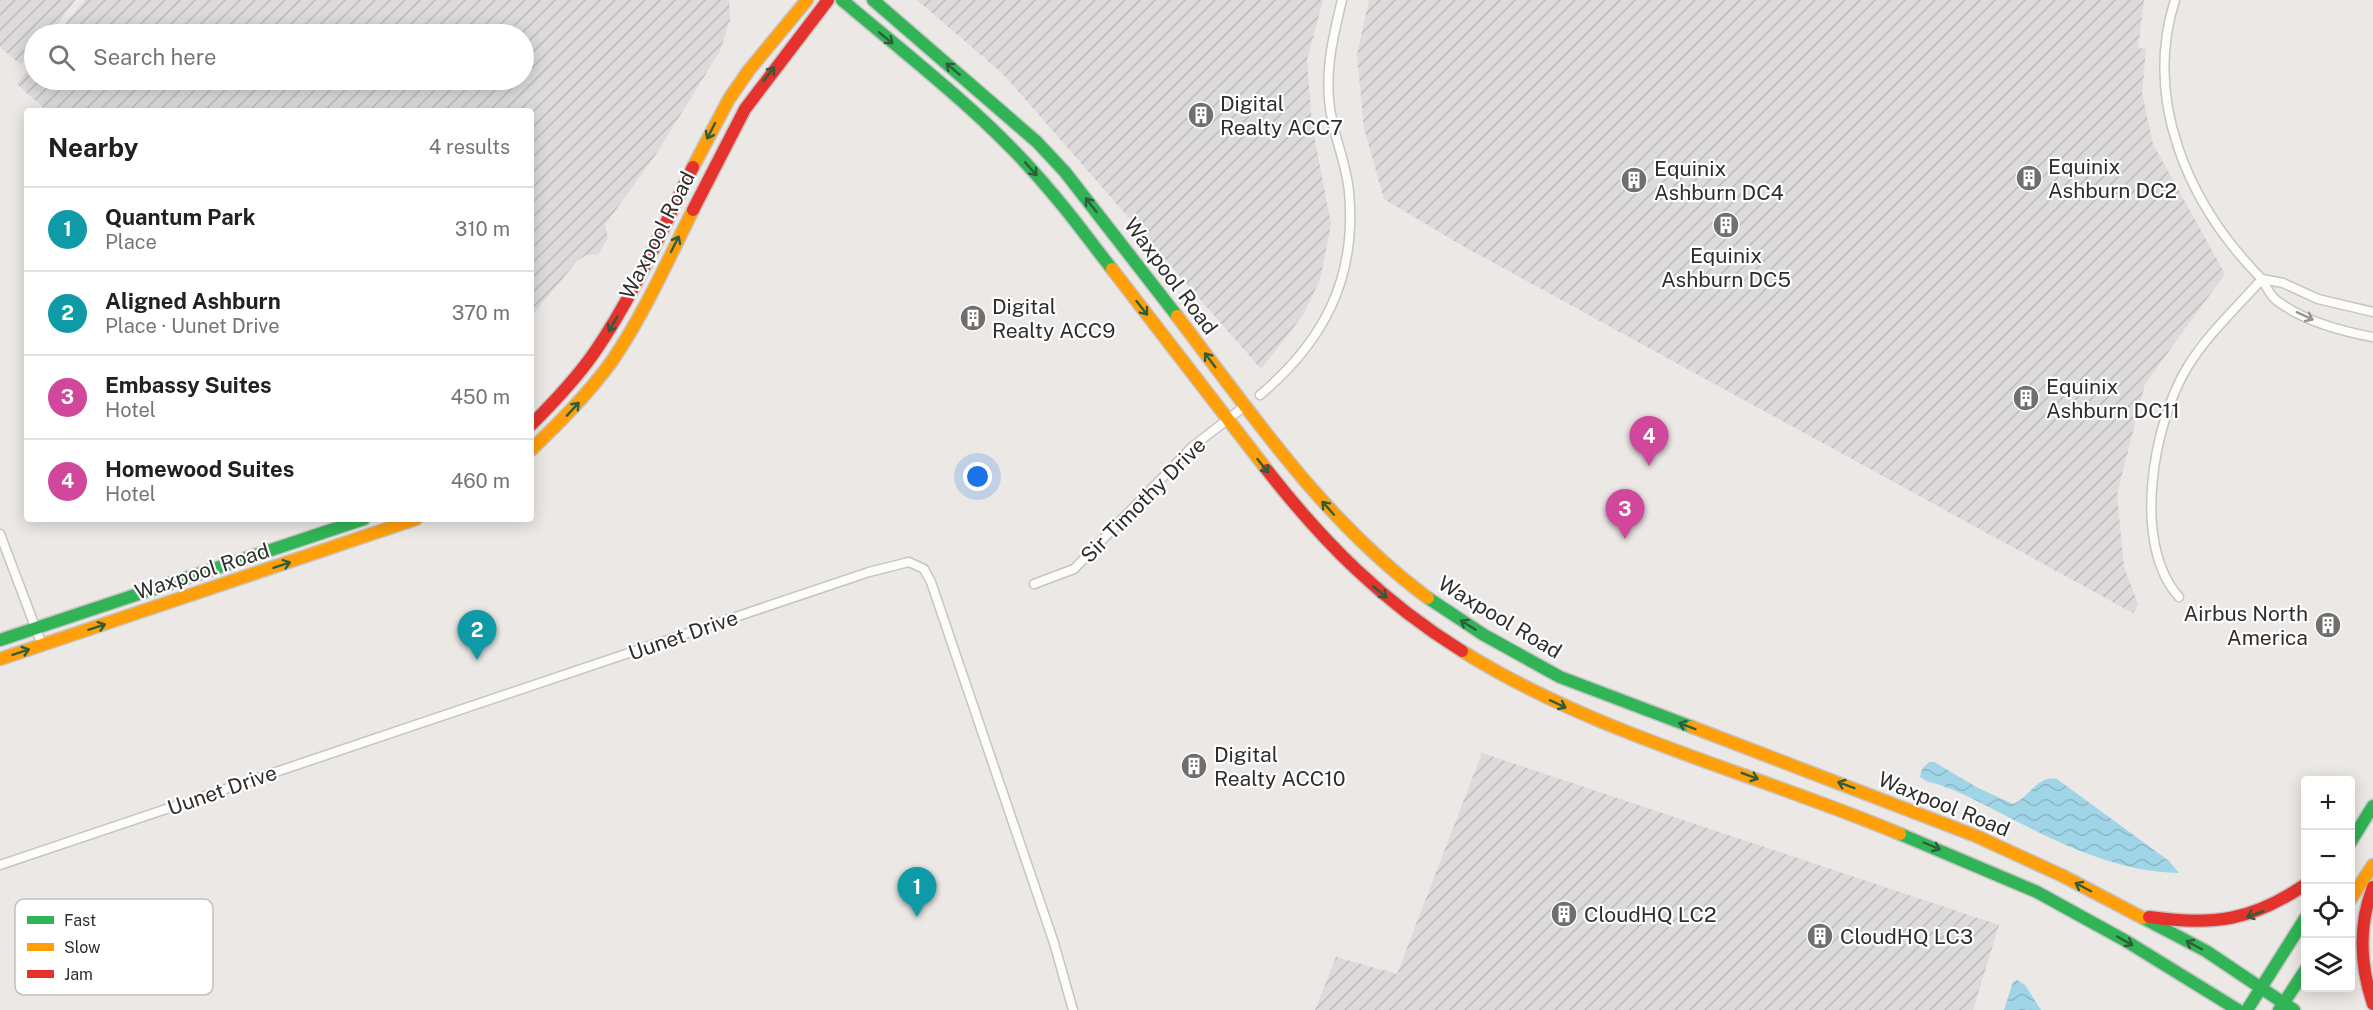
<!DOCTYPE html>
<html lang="en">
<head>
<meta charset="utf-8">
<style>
  body { margin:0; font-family:"Public Sans",sans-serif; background:#f6f6f6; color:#202124 }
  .controls { position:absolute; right:18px; bottom:18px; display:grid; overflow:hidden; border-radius:6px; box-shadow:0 3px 15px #0003 }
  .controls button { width:54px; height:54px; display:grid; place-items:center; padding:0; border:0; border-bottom:2px solid #e0e0e0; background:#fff; color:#202124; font:30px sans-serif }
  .you { position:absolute; left:978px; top:477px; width:21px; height:21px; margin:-15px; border:4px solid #fff; border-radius:50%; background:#1a73e8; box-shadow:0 0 0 9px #1a73e833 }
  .badge { display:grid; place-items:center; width:39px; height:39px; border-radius:50%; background:#706f6e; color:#fff; font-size:20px; font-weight:700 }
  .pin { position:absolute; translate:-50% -50px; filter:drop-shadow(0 2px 3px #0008) }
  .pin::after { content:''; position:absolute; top:32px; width:21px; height:18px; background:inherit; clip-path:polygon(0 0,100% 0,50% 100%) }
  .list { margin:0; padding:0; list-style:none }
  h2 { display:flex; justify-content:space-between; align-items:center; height:78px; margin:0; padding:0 24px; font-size:26px }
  h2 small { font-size:20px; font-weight:400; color:#757577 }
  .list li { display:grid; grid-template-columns:39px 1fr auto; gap:18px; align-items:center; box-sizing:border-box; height:84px; padding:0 24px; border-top:2px solid #e0e0e0 }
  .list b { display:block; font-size:22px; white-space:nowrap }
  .list p { margin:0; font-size:20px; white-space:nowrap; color:#757577 }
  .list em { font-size:20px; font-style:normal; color:#757577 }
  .icon { flex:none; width:33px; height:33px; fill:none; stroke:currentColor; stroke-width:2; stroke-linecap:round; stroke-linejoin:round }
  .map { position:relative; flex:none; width:2373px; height:1010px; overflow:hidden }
  .search { position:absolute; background:#fff; box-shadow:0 3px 15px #0003; left:24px; top:24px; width:510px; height:66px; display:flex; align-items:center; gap:15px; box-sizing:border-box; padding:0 21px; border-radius:33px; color:#757577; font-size:22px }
  .panel { position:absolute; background:#fff; box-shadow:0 3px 15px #0003; left:24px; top:108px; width:510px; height:414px; border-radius:6px }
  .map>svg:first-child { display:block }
  .industrial { fill:url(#industrial-furrows) }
  .water { fill:url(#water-waves) }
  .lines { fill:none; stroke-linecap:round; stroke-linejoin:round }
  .street-casing { stroke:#c6c5c4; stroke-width:11 }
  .fast-casing { stroke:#c6c5c4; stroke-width:15 }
  .slow-casing { stroke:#c6c5c4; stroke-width:15 }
  .jam-casing { stroke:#c6c5c4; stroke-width:15 }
  .street { stroke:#fcfcfb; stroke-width:8 }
  .fast { stroke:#30b455; stroke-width:12 }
  .slow { stroke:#ff9f0a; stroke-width:12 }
  .jam { stroke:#e5322d; stroke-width:12 }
  .oneway { stroke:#2f5d3c }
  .oneway2 { stroke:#959594 }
  .labels { text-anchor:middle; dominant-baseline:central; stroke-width:4.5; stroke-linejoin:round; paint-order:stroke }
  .poi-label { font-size:21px; fill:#2e2e2e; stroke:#fff; text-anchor:start }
  .street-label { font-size:21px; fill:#2e2e2e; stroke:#fff }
  .key { fill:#fff; stroke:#c0c0c0; stroke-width:1.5 }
  .key-label { font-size:16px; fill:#2e2e2e }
</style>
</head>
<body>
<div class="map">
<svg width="2373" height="1010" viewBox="0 0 2373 1010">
  <defs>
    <pattern id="industrial-furrows" width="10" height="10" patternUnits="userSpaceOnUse" patternTransform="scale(1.5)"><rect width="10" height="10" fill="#dcdadb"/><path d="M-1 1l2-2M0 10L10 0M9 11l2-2" fill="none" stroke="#bdbbbc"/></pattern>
    <pattern id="water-waves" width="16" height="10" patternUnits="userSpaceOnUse" patternTransform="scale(1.5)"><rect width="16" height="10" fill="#9fd5e6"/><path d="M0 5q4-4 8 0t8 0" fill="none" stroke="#89b7c6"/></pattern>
  </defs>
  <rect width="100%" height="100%" fill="#ebe8e5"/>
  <!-- industrial -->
  <g class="industrial">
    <polygon points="0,0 75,0 51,34 34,34 34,57 20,64 0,47"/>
    <polygon points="85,0 729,0 730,20 720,51 656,154 605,225 608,238 598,255 586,255 577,261 531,317 531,111 47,111 17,84 34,62 34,80 524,80 524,34 57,34"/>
    <polygon points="917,0 1323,0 1307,60 1312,125 1331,224 1320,280 1303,315 1261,369 1003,74"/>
    <polygon points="1369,0 2144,0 2138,48 2146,49 2142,93 2153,144 2225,274 2145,384 2117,494 2124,567 2138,604 2133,613 1461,245 1384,199 1364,128 1357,55"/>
    <polygon points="1482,753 1999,925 1973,1010 1315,1010 1336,957 1397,974"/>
  </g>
  <!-- water -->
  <g class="water">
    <path d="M1929,762H1934L1978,788L2013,804C2030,797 2037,775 2057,779L2169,861L2179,873C2123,872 2071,849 2022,824C1991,809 1960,789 1926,781L1920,777L1922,769Z"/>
    <polygon points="2017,980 2025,985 2041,1010 2004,1010 2013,982"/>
  </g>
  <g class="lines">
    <defs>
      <g id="street">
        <path d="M2175,0C2143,100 2188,202 2257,274C2265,281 2268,294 2276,300C2303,321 2340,331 2373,337"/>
        <polyline points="2262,279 2283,283 2318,299 2373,312"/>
        <path d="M1260,395C1324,341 1357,278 1349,192C1346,160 1331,131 1329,99C1326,65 1334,33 1342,0"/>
        <polyline points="0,534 42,645"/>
        <polyline points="1034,584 1074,569 1192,447 1245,406"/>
        <path d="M2179,597C2131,544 2153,423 2188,366C2208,334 2237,307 2262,279"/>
        <polyline points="0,865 869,572 909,562 924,569 931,582 1054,943 1073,1010"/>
      </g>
      <g id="fast">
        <path d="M842,0C914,61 992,120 1052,193C1073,217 1092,244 1112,269"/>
        <polyline points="873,0 1037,142 1065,172 1177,316"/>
        <polyline points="1428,598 1484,635 1560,677 1692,727"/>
        <polyline points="0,640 364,519"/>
        <polyline points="1900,834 2037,892 2126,941 2238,1010"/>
        <polyline points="2350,843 2373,806"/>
        <polyline points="2143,918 2206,951 2294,1010"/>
        <polyline points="2247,1010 2306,917"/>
        <polyline points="2279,1010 2306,969"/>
      </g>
      <g id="slow">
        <polyline points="693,167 729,99 749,70 807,0"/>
        <polyline points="1112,269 1267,470"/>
        <path d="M1177,316C1254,417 1325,522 1428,598"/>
        <path d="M531,450C560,422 588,394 612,361C644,314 668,260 693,210"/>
        <path d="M1462,651C1596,735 1755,773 1900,834"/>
        <polyline points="0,659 416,519"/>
        <polyline points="1692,727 1976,836 2063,876 2143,918"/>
        <polyline points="2350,900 2373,865"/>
      </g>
      <g id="jam">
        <polyline points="693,210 745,109 828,0"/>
        <path d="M531,425C554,402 576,379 594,353C634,295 662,230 693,167"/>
        <path d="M1267,470C1324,543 1383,602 1462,651"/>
        <path d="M2373,887C2358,926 2360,965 2373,1004"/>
        <path d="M2149,917C2213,926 2252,921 2306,884"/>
      </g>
    </defs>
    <!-- street casing -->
    <use href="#street" class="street-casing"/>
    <!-- fast casing -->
    <use href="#fast" class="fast-casing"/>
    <!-- slow casing -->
    <use href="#slow" class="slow-casing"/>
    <!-- jam casing -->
    <use href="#jam" class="jam-casing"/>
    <!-- street -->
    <use href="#street" class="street"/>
    <!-- fast -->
    <use href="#fast" class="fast"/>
    <!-- slow -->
    <use href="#slow" class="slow"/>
    <!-- jam -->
    <use href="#jam" class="jam"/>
  </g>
  <!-- one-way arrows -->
  <defs><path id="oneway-shaft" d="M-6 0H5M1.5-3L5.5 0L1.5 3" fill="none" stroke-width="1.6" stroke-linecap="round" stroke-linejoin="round" transform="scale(1.5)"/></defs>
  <g class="oneway">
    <use href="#oneway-shaft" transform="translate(886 38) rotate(40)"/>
    <use href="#oneway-shaft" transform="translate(953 69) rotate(-139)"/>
    <use href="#oneway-shaft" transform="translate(769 74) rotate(-52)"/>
    <use href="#oneway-shaft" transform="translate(711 131) rotate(117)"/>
    <use href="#oneway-shaft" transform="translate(1031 169) rotate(48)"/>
    <use href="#oneway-shaft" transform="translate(1091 205) rotate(-128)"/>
    <use href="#oneway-shaft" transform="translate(675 244) rotate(-63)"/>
    <use href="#oneway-shaft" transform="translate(1142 308) rotate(52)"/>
    <use href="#oneway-shaft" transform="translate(613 324) rotate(120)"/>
    <use href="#oneway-shaft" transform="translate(1210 360) rotate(-127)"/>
    <use href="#oneway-shaft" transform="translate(573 409) rotate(-47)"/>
    <use href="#oneway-shaft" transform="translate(1263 466) rotate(51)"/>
    <use href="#oneway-shaft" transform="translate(1328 508) rotate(-132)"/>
    <use href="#oneway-shaft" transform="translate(282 565) rotate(-18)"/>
    <use href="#oneway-shaft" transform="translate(1380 592) rotate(40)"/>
    <use href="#oneway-shaft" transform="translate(1468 625) rotate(-148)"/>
    <use href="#oneway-shaft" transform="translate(97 627) rotate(-18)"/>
    <use href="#oneway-shaft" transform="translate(21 652) rotate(-19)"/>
    <use href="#oneway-shaft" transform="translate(1558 704) rotate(25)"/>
    <use href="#oneway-shaft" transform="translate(1687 726) rotate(-159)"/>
    <use href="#oneway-shaft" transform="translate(1750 776) rotate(20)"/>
    <use href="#oneway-shaft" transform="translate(1846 785) rotate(-160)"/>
    <use href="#oneway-shaft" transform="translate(1932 846) rotate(23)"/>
    <use href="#oneway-shaft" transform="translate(2083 887) rotate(-152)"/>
    <use href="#oneway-shaft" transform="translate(2255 914) rotate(160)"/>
    <use href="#oneway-shaft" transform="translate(2125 941) rotate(30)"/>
    <use href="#oneway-shaft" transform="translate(2194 945) rotate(-152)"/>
  </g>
  <use class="oneway2" href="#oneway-shaft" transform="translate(2305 316) rotate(25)"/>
  <!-- icons -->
  <defs>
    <symbol id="building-disc" viewBox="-11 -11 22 22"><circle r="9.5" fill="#706f6e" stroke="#fff"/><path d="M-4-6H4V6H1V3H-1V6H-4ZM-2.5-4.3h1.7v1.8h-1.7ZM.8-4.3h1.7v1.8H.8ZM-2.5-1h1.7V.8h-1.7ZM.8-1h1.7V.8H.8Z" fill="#fff"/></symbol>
  </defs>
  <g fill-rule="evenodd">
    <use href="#building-disc" x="1186" y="100" width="30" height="30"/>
    <use href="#building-disc" x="2014" y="163" width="30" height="30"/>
    <use href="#building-disc" x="1619" y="165" width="30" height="30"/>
    <use href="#building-disc" x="1711" y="210" width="30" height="30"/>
    <use href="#building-disc" x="958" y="303" width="30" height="30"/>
    <use href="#building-disc" x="2011" y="383" width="30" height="30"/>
    <use href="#building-disc" x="2313" y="610" width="30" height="30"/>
    <use href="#building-disc" x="1179" y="751" width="30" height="30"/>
    <use href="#building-disc" x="1549" y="899" width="30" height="30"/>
    <use href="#building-disc" x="1805" y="921" width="30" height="30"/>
  </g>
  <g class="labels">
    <!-- poi labels -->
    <g class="poi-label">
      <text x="1220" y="103">Digital<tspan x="1220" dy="24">Realty ACC7</tspan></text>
      <text x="2048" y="166">Equinix<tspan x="2048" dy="24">Ashburn DC2</tspan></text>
      <text x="1654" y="168">Equinix<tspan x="1654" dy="24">Ashburn DC4</tspan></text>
      <text x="1726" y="255" text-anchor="middle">Equinix<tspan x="1726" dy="24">Ashburn DC5</tspan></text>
      <text x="992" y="306">Digital<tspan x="992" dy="24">Realty ACC9</tspan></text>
      <text x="2046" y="386">Equinix<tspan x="2046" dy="24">Ashburn DC11</tspan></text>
      <text x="2308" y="613" text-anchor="end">Airbus North<tspan x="2308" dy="24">America</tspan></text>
      <text x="1214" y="754">Digital<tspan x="1214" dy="24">Realty ACC10</tspan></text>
      <text x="1584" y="914">CloudHQ LC2</text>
      <text x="1840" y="936">CloudHQ LC3</text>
    </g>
    <!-- street labels -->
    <g class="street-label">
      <text transform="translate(657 235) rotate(-63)">Waxpool Road</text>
      <text transform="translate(1171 276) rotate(53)">Waxpool Road</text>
      <text transform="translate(1143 500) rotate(-45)">Sir Timothy Drive</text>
      <text transform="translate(202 571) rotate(-18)">Waxpool Road</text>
      <text transform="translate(1500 617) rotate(31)">Waxpool Road</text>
      <text transform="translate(683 635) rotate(-19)">Uunet Drive</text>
      <text transform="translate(222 790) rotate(-19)">Uunet Drive</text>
      <text transform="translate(1944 804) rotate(22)">Waxpool Road</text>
    </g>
  </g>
  <!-- legend -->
  <rect x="15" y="899" width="198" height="96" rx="9" class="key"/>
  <rect x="27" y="916" width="27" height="8" fill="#30b455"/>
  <rect x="27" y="943" width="27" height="8" fill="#ff9f0a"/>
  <rect x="27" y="970" width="27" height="8" fill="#e5322d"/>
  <g class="key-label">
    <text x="64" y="926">Fast</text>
    <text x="64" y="953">Slow</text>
    <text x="64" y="980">Jam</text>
  </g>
</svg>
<div class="controls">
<button>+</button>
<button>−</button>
<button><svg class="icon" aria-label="locate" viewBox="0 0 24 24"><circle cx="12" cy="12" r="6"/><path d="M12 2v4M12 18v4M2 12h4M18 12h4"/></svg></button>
<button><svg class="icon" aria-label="layers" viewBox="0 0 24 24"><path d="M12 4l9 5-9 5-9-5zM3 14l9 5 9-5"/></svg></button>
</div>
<div class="you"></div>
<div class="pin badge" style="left:917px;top:917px;background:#0f9aa8">1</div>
<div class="pin badge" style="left:477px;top:660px;background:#0f9aa8">2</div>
<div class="pin badge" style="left:1625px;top:539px;background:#d1479c">3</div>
<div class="pin badge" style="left:1649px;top:466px;background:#d1479c">4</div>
<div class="search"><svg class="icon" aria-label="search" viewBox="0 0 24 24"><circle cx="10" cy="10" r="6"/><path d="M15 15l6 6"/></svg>Search here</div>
<section class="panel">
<h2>Nearby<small>4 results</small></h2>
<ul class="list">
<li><span class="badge" style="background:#0f9aa8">1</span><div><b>Quantum Park</b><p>Place</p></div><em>310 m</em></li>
<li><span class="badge" style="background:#0f9aa8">2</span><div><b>Aligned Ashburn</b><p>Place · Uunet Drive</p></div><em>370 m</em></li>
<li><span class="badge" style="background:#d1479c">3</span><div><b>Embassy Suites</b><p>Hotel</p></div><em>450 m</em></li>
<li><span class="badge" style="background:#d1479c">4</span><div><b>Homewood Suites</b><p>Hotel</p></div><em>460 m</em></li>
</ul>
</section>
</div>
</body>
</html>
